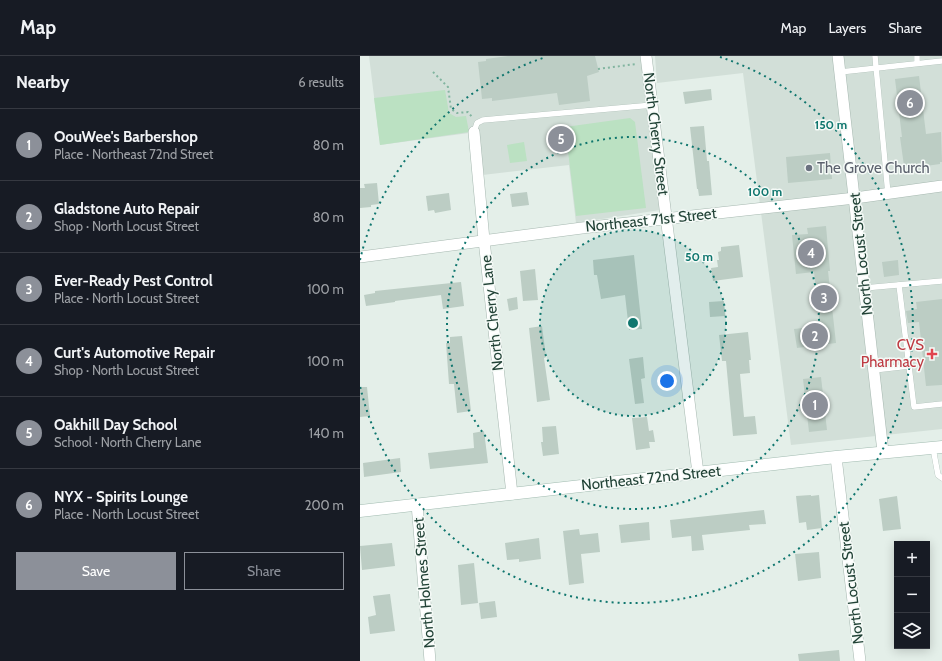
<!DOCTYPE html>
<html lang="en">
<head>
<meta charset="utf-8">
<style>
  body { margin:0; font-family:Cabin,sans-serif; background:#242831; color:#f1f3f6 }
  .controls { position:absolute; right:12px; bottom:12px; display:grid; overflow:hidden; border-radius:0px; box-shadow:0 2px 10px #0003 }
  .controls button { width:36px; height:36px; display:grid; place-items:center; padding:0; border:0; border-bottom:1px solid #363941; background:#171b24; color:#f1f3f6; font:20px sans-serif }
  .you { position:absolute; left:307px; top:325px; width:14px; height:14px; margin:-10px; border:3px solid #fff; border-radius:50%; background:#1a73e8; box-shadow:0 0 0 6px #1a73e833 }
  .badge { display:grid; place-items:center; width:26px; height:26px; border-radius:50%; background:#8c9099; color:#fff; font-size:13px; font-weight:700 }
  .pin { position:absolute; translate:-50% -50%; border:2px solid #fff; box-shadow:0 1px 4px #0006 }
  .list { margin:0; padding:0; list-style:none }
  h2 { display:flex; justify-content:space-between; align-items:center; height:52px; margin:0; padding:0 16px; font-size:17px }
  h2 small { font-size:13px; font-weight:400; color:#9ea1a6 }
  .list li { display:grid; grid-template-columns:26px 1fr auto; gap:12px; align-items:center; box-sizing:border-box; height:72px; padding:0 16px; border-top:1px solid #363941 }
  .list b { display:block; font-size:15px; white-space:nowrap }
  .list p { margin:0; font-size:13px; white-space:nowrap; color:#9ea1a6 }
  .list em { font-size:13px; font-style:normal; color:#9ea1a6 }
  .actions { display:flex; gap:8px; padding:12px 16px }
  .actions a { flex:1; padding:9px 0; border:1px solid #8c9099; border-radius:0px; text-align:center; font-size:14px; color:#8c9099 }
  .actions .main { background:#8c9099; color:#fff }
  .icon { flex:none; width:22px; height:22px; fill:none; stroke:currentColor; stroke-width:2; stroke-linecap:round; stroke-linejoin:round }
  .map { position:relative; flex:none; width:582px; height:605px; overflow:hidden }
  header { display:flex; align-items:center; gap:24px; box-sizing:border-box; height:56px; padding:0 20px; background:#171b24; border-bottom:1px solid #363941 }
  header strong { font-size:19px }
  nav { display:flex; gap:22px; margin-inline-start:auto; font-size:14px }
  main { display:flex }
  aside { flex:1; background:#171b24 }
  .map>svg:first-child { display:block }
  .built { fill:#d2dfd8 }
  .green { fill:#bbe1c2 }
  .building { fill:#bccdc4 }
  .lines { fill:none; stroke-linecap:round; stroke-linejoin:round }
  .service-casing { stroke:#a6b8b0; stroke-width:6 }
  .minor-casing { stroke:#a6b8b0; stroke-width:12 }
  .secondary-casing { stroke:#a1bbb0; stroke-width:13 }
  .path { stroke:#82b5a0; stroke-width:2; stroke-dasharray:2 3; stroke-linecap:butt }
  .service { stroke:#fff; stroke-width:5.5 }
  .minor { stroke:#fff; stroke-width:11 }
  .secondary { stroke:#fff; stroke-width:12 }
  .ring { fill:none; stroke:#0f766e; stroke-width:2; stroke-dasharray:2 4 }
  .worship-dot { fill:#6b7280; stroke:#f5faf7; stroke-width:1.5 }
  .health-dot { fill:#e0444e; stroke:#f5faf7; stroke-width:1.5 }
  .labels { text-anchor:middle; dominant-baseline:central; stroke-width:3; stroke-linejoin:round; paint-order:stroke }
  .street-label { font-size:15px; fill:#214236; stroke:#f5faf7 }
  .worship-label { font-size:15px; fill:#5b616d; stroke:#f5faf7; text-anchor:start }
  .health-label { font-size:15px; fill:#be3a42; stroke:#f5faf7; text-anchor:end }
  .centre { fill:#0f766e; stroke:#f5faf7; stroke-width:2 }
  .ring-label { font-size:12px; text-anchor:middle; font-weight:bold; fill:#0f766e; stroke:#f5faf7; stroke-width:3; stroke-linejoin:round; paint-order:stroke }
</style>
</head>
<body>
<header>
<strong>Map</strong>
<nav><a>Map</a><a>Layers</a><a>Share</a></nav>
</header>
<main>
<aside>
<h2>Nearby<small>6 results</small></h2>
<ul class="list">
<li><span class="badge">1</span><div><b>OouWee's Barbershop</b><p>Place · Northeast 72nd Street</p></div><em>80 m</em></li>
<li><span class="badge">2</span><div><b>Gladstone Auto Repair</b><p>Shop · North Locust Street</p></div><em>80 m</em></li>
<li><span class="badge">3</span><div><b>Ever-Ready Pest Control</b><p>Place · North Locust Street</p></div><em>100 m</em></li>
<li><span class="badge">4</span><div><b>Curt's Automotive Repair</b><p>Shop · North Locust Street</p></div><em>100 m</em></li>
<li><span class="badge">5</span><div><b>Oakhill Day School</b><p>School · North Cherry Lane</p></div><em>140 m</em></li>
<li><span class="badge">6</span><div><b>NYX - Spirits Lounge</b><p>Place · North Locust Street</p></div><em>200 m</em></li>
</ul>
<div class="actions"><a class="main">Save</a><a>Share</a></div>
</aside>
<div class="map">
<svg width="582" height="605" viewBox="0 0 582 605">
  <rect width="100%" height="100%" fill="#e4efe9"/>
  <!-- built -->
  <g class="built">
    <polygon points="9,0 282,0 300,154 216,167 209,109 114,120 109,77 20,89"/>
    <polygon points="295,0 582,0 582,373 431,389 383,17 297,27"/>
  </g>
  <!-- green -->
  <g class="green">
    <polygon points="85,34 89,57 96,61 106,60 109,76 20,89 14,42"/>
    <polygon points="270,62 275,66 286,152 216,160 205,71"/>
    <polygon points="164,86 167,105 150,107 147,89"/>
  </g>
  <!-- building -->
  <g class="building">
    <polygon points="148,0 235,0 239,16 227,20 230,45 199,49 197,37 132,45 132,42 122,43 118,6 126,5 126,3"/>
    <polygon points="559,20 566,78 581,76 582,106 580,106 580,108 566,110 565,107 544,110 540,81 542,81 535,23"/>
    <polygon points="351,33 352,44 325,48 323,36"/>
    <polygon points="344,70 347,105 349,105 352,139 339,140 338,133 337,133 330,71"/>
    <polygon points="470,97 472,123 428,127 426,101"/>
    <polygon points="17,127 19,148 11,149 11,151 0,152 0,132 5,132 4,128"/>
    <polygon points="167,136 169,149 152,151 150,138"/>
    <polygon points="89,137 91,154 75,157 74,154 68,155 66,140"/>
    <polygon points="466,170 470,215 468,215 476,287 437,292 434,273 460,270 454,216 436,218 432,179 448,178 447,172"/>
    <polygon points="379,189 383,221 353,225 351,212 358,211 357,204 359,204 358,196 361,195 361,191"/>
    <polygon points="274,199 282,273 269,274 265,239 241,243 237,219 234,219 233,204"/>
    <polygon points="538,204 539,219 524,221 522,206"/>
    <polygon points="175,213 178,244 163,245 160,215"/>
    <polygon points="101,226 104,250 83,253 81,239 35,245 35,246 6,250 4,239 15,237 15,235"/>
    <polygon points="157,241 158,253 149,255 147,243"/>
    <polygon points="582,243 582,329 566,330 559,266 548,267 546,255 557,253 556,246"/>
    <polygon points="364,245 365,260 350,261 349,246"/>
    <polygon points="182,270 186,301 184,302 190,344 177,346 169,272"/>
    <polygon points="388,276 391,304 389,304 390,317 380,318 384,361 395,360 397,378 373,380 366,305 362,305 359,279"/>
    <polygon points="102,280 111,355 97,357 94,328 89,328 86,287 90,287 90,281"/>
    <polygon points="283,301 285,322 281,323 284,347 275,348 269,303"/>
    <polygon points="461,321 467,374 449,376 443,323"/>
    <polygon points="0,331 7,331 10,360 0,361"/>
    <polygon points="287,361 289,375 293,374 295,386 289,386 290,392 276,394 272,362"/>
    <polygon points="196,370 199,398 183,400 181,386 183,386 182,371"/>
    <polygon points="124,375 128,407 70,413 68,397 114,392 113,377"/>
    <polygon points="40,402 41,416 4,421 3,407"/>
    <polygon points="451,439 451,440 459,439 462,472 447,474 446,466 439,467 436,440"/>
    <polygon points="537,440 541,473 523,475 519,443"/>
    <polygon points="404,454 406,468 389,469 390,474 342,479 344,494 332,495 331,480 312,482 310,464"/>
    <polygon points="289,466 290,484 261,487 259,469"/>
    <polygon points="219,473 220,479 238,477 240,496 221,498 224,527 209,529 203,475"/>
    <polygon points="179,482 181,503 159,506 159,503 147,504 145,487"/>
    <polygon points="32,487 35,510 2,514 0,490"/>
    <polygon points="459,496 461,522 438,525 435,498"/>
    <polygon points="114,507 118,547 101,549 98,509"/>
    <polygon points="30,538 35,575 10,578 8,561 16,559 13,540"/>
    <polygon points="135,545 137,561 121,563 119,547"/>
    <polygon points="479,594 480,605 439,605 438,598"/>
  </g>
  <g class="lines">
    <defs>
      <g id="service">
        <polyline points="515,0 528,138"/>
        <polyline points="557,0 557,7"/>
        <polyline points="480,16 582,5"/>
        <polyline points="114,76 117,67 123,64 293,49"/>
        <polyline points="539,229 554,351 582,348"/>
        <polyline points="504,232 582,225"/>
        <polyline points="514,314 549,310"/>
        <polyline points="573,392 578,419 582,422"/>
      </g>
      <g id="minor">
        <polyline points="286,0 338,417"/>
        <polyline points="478,0 523,396"/>
        <polyline points="114,76 124,184 152,438"/>
        <polyline points="0,201 222,172 495,142 582,130"/>
        <polyline points="476,401 500,605"/>
        <polyline points="57,448 70,605"/>
      </g>
      <polyline id="secondary" points="0,455 476,401 582,391"/>
    </defs>
    <!-- service casing -->
    <use href="#service" class="service-casing"/>
    <!-- minor casing -->
    <use href="#minor" class="minor-casing"/>
    <!-- secondary casing -->
    <use href="#secondary" class="secondary-casing"/>
    <!-- path -->
    <g class="path">
      <polyline points="238,13 276,8"/>
      <polyline points="73,16 88,31 91,53 97,57 108,56 112,61"/>
    </g>
    <!-- service -->
    <use href="#service" class="service"/>
    <!-- minor -->
    <use href="#minor" class="minor"/>
    <!-- secondary -->
    <use href="#secondary" class="secondary"/>
  </g>
  <!-- distance rings -->
  <circle cx="273" cy="267" r="93" fill="#0f766e" fill-opacity=".12"/>
  <g class="ring">
    <circle cx="273" cy="267" r="93"/>
    <circle cx="273" cy="267" r="186"/>
    <path d="M0 204A280 280 0 0 1 186 1M360 1A280 280 0 1 1 0 330"/>
  </g>
  <!-- markers -->
  <circle class="worship-dot" cx="449" cy="112" r="4"/>
  <path class="health-dot" d="M570 292h4v4h4v4h-4v4h-4v-4h-4v-4h4z"/>
  <g class="labels">
    <!-- street labels -->
    <g class="street-label">
      <text transform="translate(296 78) rotate(83)">North Cherry Street</text>
      <text transform="translate(291 164) rotate(-6)">Northeast 71st Street</text>
      <text transform="translate(501 198) rotate(-96)">North Locust Street</text>
      <text transform="translate(132 257) rotate(-96)">North Cherry Lane</text>
      <text transform="translate(291 422) rotate(-6)">Northeast 72nd Street</text>
      <text transform="translate(64 527) rotate(-95)">North Holmes Street</text>
      <text transform="translate(491 527) rotate(-97)">North Locust Street</text>
    </g>
    <!-- worship labels -->
    <g class="worship-label">
      <text x="457" y="112">The Grove Church</text>
    </g>
    <!-- health labels -->
    <g class="health-label">
      <text x="564" y="289">CVS<tspan x="564" dy="17">Pharmacy</tspan></text>
    </g>
  </g>
  <circle cx="273" cy="267" r="6" class="centre"/>
  <g class="ring-label">
    <text x="471" y="73">150 m</text>
    <text x="405" y="140">100 m</text>
    <text x="339" y="205">50 m</text>
  </g>
</svg>
<div class="controls">
<button>+</button>
<button>−</button>
<button><svg class="icon" aria-label="layers" viewBox="0 0 24 24"><path d="M12 4l9 5-9 5-9-5zM3 14l9 5 9-5"/></svg></button>
</div>
<div class="you"></div>
<div class="pin badge" style="left:455px;top:349px">1</div>
<div class="pin badge" style="left:455px;top:280px">2</div>
<div class="pin badge" style="left:464px;top:242px">3</div>
<div class="pin badge" style="left:451px;top:197px">4</div>
<div class="pin badge" style="left:201px;top:83px">5</div>
<div class="pin badge" style="left:550px;top:47px">6</div>
</div>
</main>
</body>
</html>
